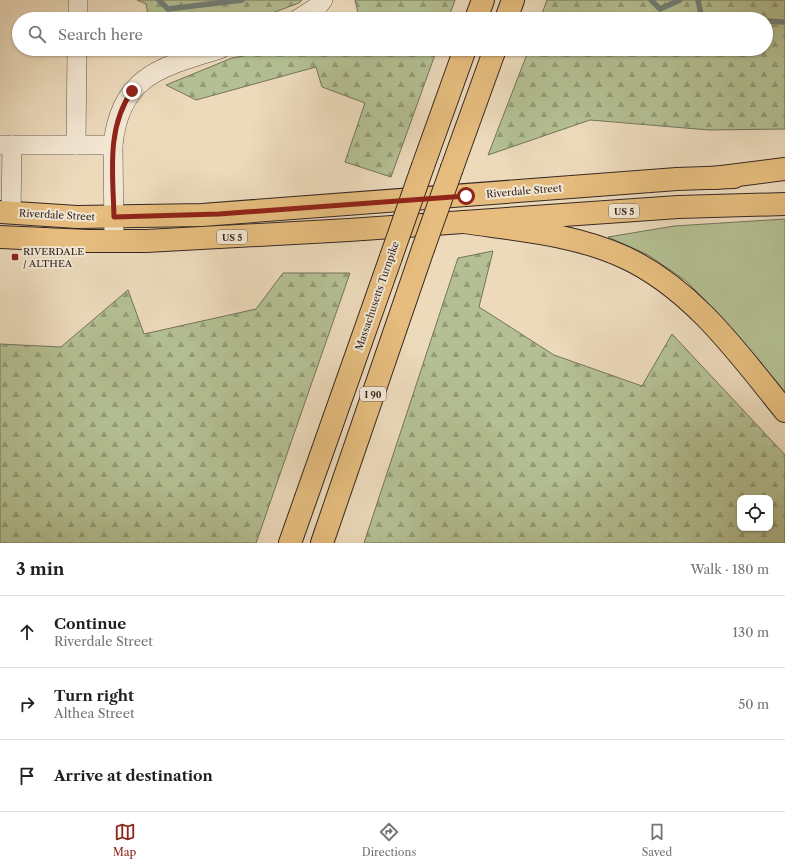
<!DOCTYPE html>
<html lang="en">
<head>
<meta charset="utf-8">
<style>
  body { margin:0; font-family:"Libre Caslon Text",serif; background:#f2f2f2; color:#202124 }
  .controls { position:absolute; right:12px; bottom:12px; display:grid; overflow:hidden; border-radius:8px; box-shadow:0 1px 3px #0004 }
  .controls button { width:36px; height:36px; display:grid; place-items:center; padding:0; border:0; border-bottom:1px solid #e0e0e0; background:#fff; color:#202124; font:20px sans-serif }
  .stop { position:absolute; width:12px; height:12px; margin:-9px; border:3px solid #8f2418; border-radius:50%; background:#fff }
  .stop.end { background:#8f2418; border-color:#fff; box-shadow:0 1px 4px #0008 }
  .list { margin:0; padding:0; list-style:none }
  h2 { display:flex; justify-content:space-between; align-items:center; height:52px; margin:0; padding:0 16px; font-size:17px }
  h2 small { font-size:13px; font-weight:400; color:#757577 }
  .list li { display:grid; grid-template-columns:26px 1fr auto; gap:12px; align-items:center; box-sizing:border-box; height:72px; padding:0 16px; border-top:1px solid #e0e0e0 }
  .list b { display:block; font-size:15px; white-space:nowrap }
  .list p { margin:0; font-size:13px; white-space:nowrap; color:#757577 }
  .list em { font-size:13px; font-style:normal; color:#757577 }
  .icon { flex:none; width:22px; height:22px; fill:none; stroke:currentColor; stroke-width:2; stroke-linecap:round; stroke-linejoin:round }
  .map { position:relative; flex:none; width:785px; height:543px; overflow:hidden }
  .search { position:absolute; background:#fff; box-shadow:0 1px 3px #0004; left:12px; right:12px; top:12px; height:44px; display:flex; align-items:center; gap:10px; box-sizing:border-box; padding:0 14px; border-radius:22px; color:#757577; font-size:15px }
  .sheet { height:268px; background:#fff }
  nav { display:flex; justify-content:space-around; align-items:center; box-sizing:border-box; height:56px; border-top:1px solid #e0e0e0; background:#fff; font-size:11px; color:#757577 }
  nav a { display:grid; justify-items:center; gap:2px }
  nav .on { color:#8f2418 }
  .map>svg:first-child { display:block }
  .green { fill:#b4c093; stroke:#74745b }
  .forest { fill:url(#forest-firs); stroke:#74745b; fill-rule:evenodd }
  .lines { fill:none; stroke-linecap:round; stroke-linejoin:round }
  .stream { stroke:#718078; stroke-width:5.5 }
  .minor-casing { stroke:#635449; stroke-width:20 }
  .major-casing { stroke:#352823; stroke-width:24 }
  .highway-casing { stroke:#352823; stroke-width:24 }
  .minor { stroke:#f3e7d3; stroke-width:19 }
  .major { stroke:#e6bd7e; stroke-width:22 }
  .highway { stroke:#e6bd7e; stroke-width:22 }
  .highway-bridge-casing { stroke:#352823; stroke-width:24; stroke-linecap:butt }
  .highway-bridge { stroke:#e6bd7e; stroke-width:22 }
  .route { stroke:#8f2418; stroke-width:5 }
  .poi-dot { fill:#8f2418; stroke:#f3e7d3; stroke-width:1.5 }
  .labels { text-anchor:middle; dominant-baseline:central; stroke-width:4; stroke-linejoin:round; paint-order:stroke }
  .shield { fill:#f3e7d3; stroke:#6e6158; stroke-width:1 }
  .shield-label { font-size:9px; font-weight:bold; fill:#352823 }
  .street-label { font-size:10px; fill:#352823; stroke:#f3e7d3 }
  .poi-label { font-size:10px; fill:#352823; stroke:#f3e7d3; text-anchor:start }
</style>
</head>
<body>
<div class="map">
<svg width="785" height="543" viewBox="0 0 785 543">
  <defs>
    <pattern id="forest-firs" width="22" height="20" patternUnits="userSpaceOnUse"><rect width="22" height="20" fill="#b4c093"/><path d="M5 1l3.5 6h-7zM16 11l3.5 6h-7z" fill="#939c78"/></pattern>
  </defs>
  <rect width="100%" height="100%" fill="#ecdabb"/>
  <filter id="stains"><feTurbulence type="fractalNoise" baseFrequency=".005" numOctaves="4"/><feColorMatrix values="0 0 0 0 .2 0 0 0 0 .09 0 0 0 0 .02 0 0 0 .5 -.17"/></filter>
  <radialGradient id="worn" r=".72"><stop offset=".6" stop-color="#630" stop-opacity="0"/><stop offset="1" stop-color="#630" stop-opacity=".3"/></radialGradient>
  <!-- green -->
  <polygon class="green" points="785,219 785,394 717,312 685,280 648,255 608,237 674,226"/>
  <!-- forest -->
  <g class="forest">
    <polygon points="137,0 302,0 299,3 256,19 149,19 146,4"/>
    <polygon points="355,0 455,0 448,19 352,19 358,13"/>
    <polygon points="547,0 785,0 785,129 709,130 590,120 488,155 529,49 766,49 766,19 540,19"/>
    <polygon points="283,49 437,49 391,177 345,162 365,103 322,87 316,67 196,100 166,85 232,58"/>
    <path d="M493,251L479,307L554,355L642,386L672,334L785,455V543H364L458,258ZM740,498H770V528H740Z"/>
    <polygon points="283,273 350,273 256,543 0,543 0,344 61,347 128,290 144,334 256,309"/>
  </g>
  <g class="lines">
    <!-- stream -->
    <g class="stream">
      <polyline points="159,0 168,9 242,0"/>
      <polyline points="651,0 660,9 680,0"/>
      <polyline points="698,0 702,19 706,19"/>
      <polyline points="766,21 785,22"/>
    </g>
    <defs>
      <g id="minor">
        <polyline points="78,19 78,0"/>
        <polyline points="298,19 317,7 323,0"/>
        <polyline points="0,145 113,145"/>
        <polyline points="76,145 77,49"/>
        <polyline points="11,213 12,145"/>
        <path d="M114,241L113,145C120,75 162,67 220,49"/>
      </g>
      <g id="major">
        <polyline points="0,212 77,217 202,215 677,179 734,177"/>
        <polyline points="0,237 88,241 146,241 349,230 678,207 785,204"/>
      </g>
      <g id="highway">
        <polyline points="476,19 483,0"/>
        <polyline points="506,19 513,0"/>
        <polyline points="423,166 465,49"/>
        <polyline points="452,168 495,49"/>
        <polyline points="714,178 785,169"/>
        <path d="M464,222C518,230 574,234 624,257C692,288 739,354 785,411"/>
        <polyline points="290,543 391,257"/>
        <polyline points="322,543 423,249"/>
      </g>
    </defs>
    <!-- minor casing -->
    <use href="#minor" class="minor-casing"/>
    <!-- major casing -->
    <use href="#major" class="major-casing"/>
    <!-- highway casing -->
    <use href="#highway" class="highway-casing"/>
    <!-- minor -->
    <use href="#minor" class="minor"/>
    <!-- major -->
    <use href="#major" class="major"/>
    <!-- highway -->
    <use href="#highway" class="highway"/>
    <defs>
      <g id="highway-bridge">
        <polyline points="423,249 452,168"/>
        <polyline points="391,257 423,166"/>
      </g>
    </defs>
    <!-- highway-bridge casing -->
    <use href="#highway-bridge" class="highway-bridge-casing"/>
    <!-- highway-bridge -->
    <use href="#highway-bridge" class="highway-bridge"/>
  </g>
  <g class="lines">
    <!-- route -->
    <path class="route" d="M132,91C106,128 113,174 114,217L219,214L466,196"/>
  </g>
  <!-- markers -->
  <rect class="poi-dot" x="11" y="253" width="8" height="8" rx="2"/>
  <g class="labels">
    <!-- shield labels -->
    <g class="shield">
      <rect x="609" y="204" width="30" height="14" rx="3"/>
      <rect x="217" y="230" width="30" height="14" rx="3"/>
      <rect x="360" y="387" width="26" height="14" rx="3"/>
    </g>
    <g class="shield-label">
      <text x="624" y="211">US 5</text>
      <text x="232" y="237">US 5</text>
      <text x="373" y="394">I 90</text>
    </g>
    <!-- street labels -->
    <g class="street-label">
      <text transform="translate(524 191) rotate(-5)">Riverdale Street</text>
      <text transform="translate(57 215) rotate(3)">Riverdale Street</text>
      <text transform="translate(377 296) rotate(-71)">Massachusetts Turnpike</text>
    </g>
    <!-- poi labels -->
    <g class="poi-label">
      <text x="23" y="251">RIVERDALE<tspan x="23" dy="12">/ ALTHEA</tspan></text>
    </g>
  </g>
  <rect width="100%" height="100%" filter="url(#stains)"/>
  <rect width="100%" height="100%" fill="url(#worn)"/>
</svg>
<div class="controls">
<button><svg class="icon" aria-label="locate" viewBox="0 0 24 24"><circle cx="12" cy="12" r="6"/><path d="M12 2v4M12 18v4M2 12h4M18 12h4"/></svg></button>
</div>
<div class="stop" style="left:466px;top:196px"></div>
<div class="stop end" style="left:132px;top:91px"></div>
<div class="search"><svg class="icon" aria-label="search" viewBox="0 0 24 24"><circle cx="10" cy="10" r="6"/><path d="M15 15l6 6"/></svg>Search here</div>
</div>
<section class="sheet">
<h2>3 min<small>Walk · 180 m</small></h2>
<ul class="list">
<li><svg class="icon" aria-label="ahead" viewBox="0 0 24 24"><path d="M12 20V5M6 11l6-6 6 6"/></svg><div><b>Continue</b><p>Riverdale Street</p></div><em>130 m</em></li>
<li><svg class="icon" aria-label="right" viewBox="0 0 24 24"><path d="M7 20v-9h11M14 6l5 5-5 5"/></svg><div><b>Turn right</b><p>Althea Street</p></div><em>50 m</em></li>
<li><svg class="icon" aria-label="arrive" viewBox="0 0 24 24"><path d="M6 21V4h12l-3 4 3 4H6"/></svg><div><b>Arrive at destination</b></div></li>
</ul>
</section>
<nav>
<a class="on"><svg class="icon" aria-label="map" viewBox="0 0 24 24"><path d="M3 6l6-2 6 2 6-2v14l-6 2-6-2-6 2zM9 4v14M15 6v14"/></svg>Map</a>
<a><svg class="icon" aria-label="directions" viewBox="0 0 24 24"><path d="M12 3l9 9-9 9-9-9zM9 14v-3h6M13 9l2 2-2 2"/></svg>Directions</a>
<a><svg class="icon" aria-label="saved" viewBox="0 0 24 24"><path d="M7 4h10v16l-5-4-5 4z"/></svg>Saved</a>
</nav>
</body>
</html>
